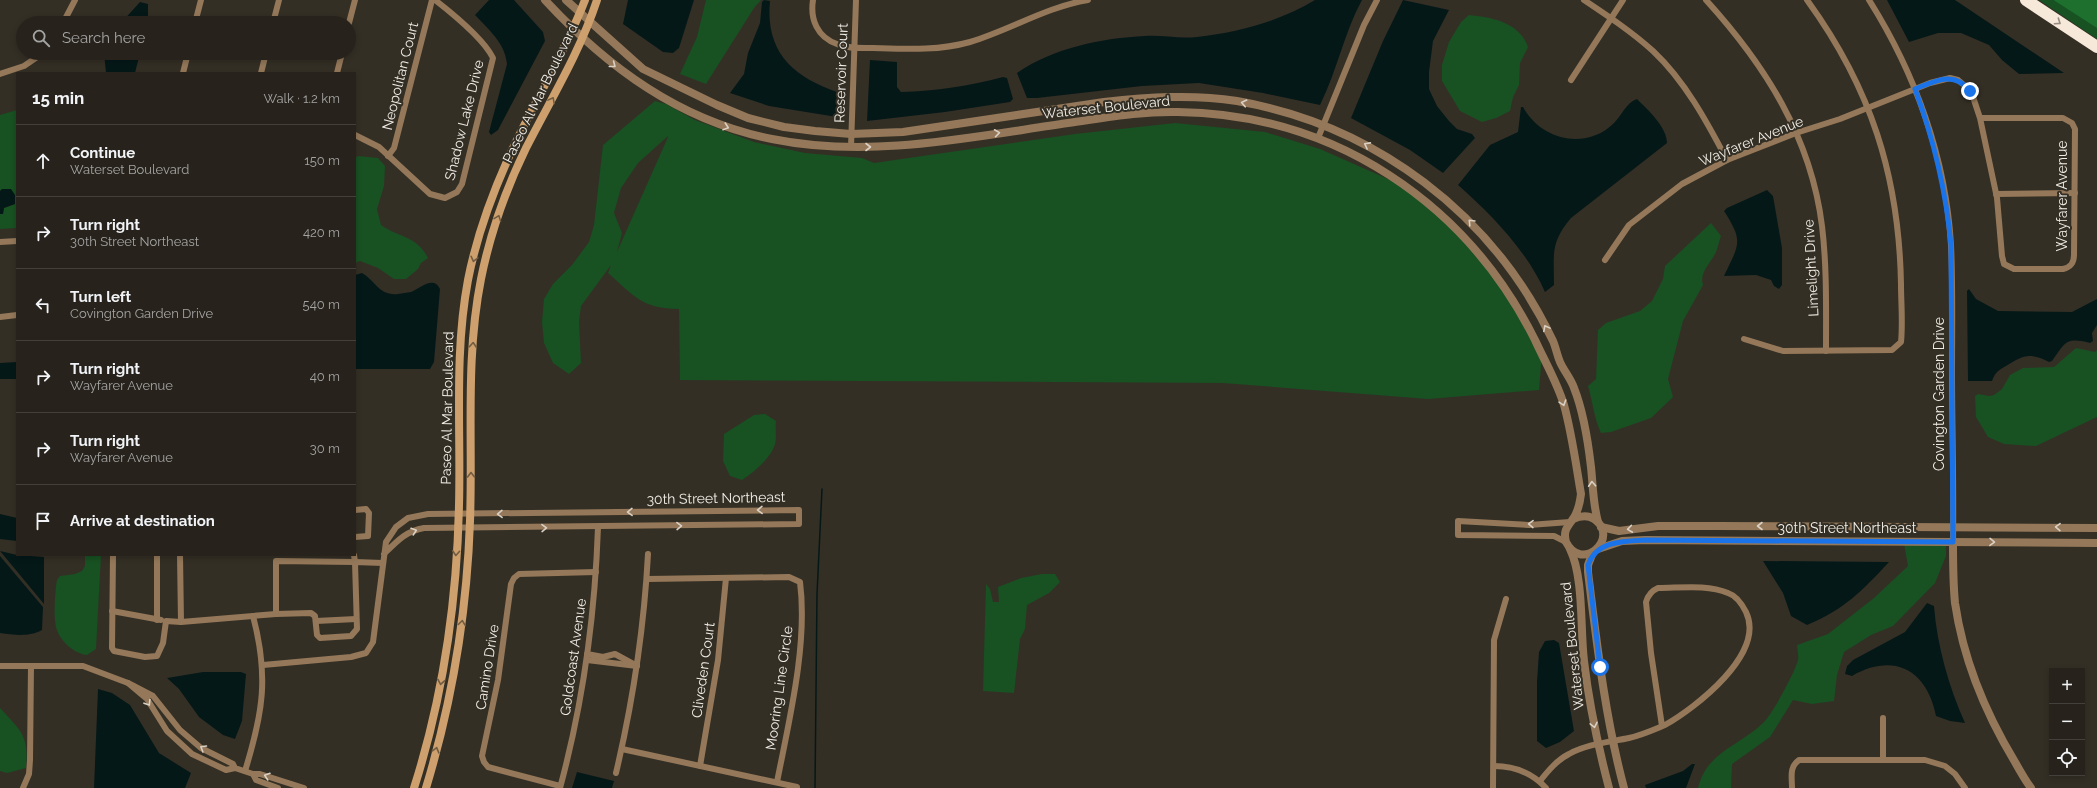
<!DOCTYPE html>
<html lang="en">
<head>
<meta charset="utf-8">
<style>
  body { margin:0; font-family:Raleway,sans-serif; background:#2f2b25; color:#f1f3f6 }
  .controls { position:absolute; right:12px; bottom:12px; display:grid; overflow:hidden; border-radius:0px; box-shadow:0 2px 6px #0003 }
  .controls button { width:36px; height:36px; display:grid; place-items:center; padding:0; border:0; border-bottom:1px solid #43403b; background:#27231c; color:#f1f3f6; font:20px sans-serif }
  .stop { position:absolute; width:12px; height:12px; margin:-9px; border:3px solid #1a73e8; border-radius:50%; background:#fff }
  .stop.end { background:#1a73e8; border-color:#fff; box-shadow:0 1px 4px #0008 }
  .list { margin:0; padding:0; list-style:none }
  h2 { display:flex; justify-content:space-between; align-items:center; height:52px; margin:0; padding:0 16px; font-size:17px }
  h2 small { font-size:13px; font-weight:400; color:#a4a4a3 }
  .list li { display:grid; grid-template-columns:26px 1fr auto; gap:12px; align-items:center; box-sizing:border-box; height:72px; padding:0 16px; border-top:1px solid #43403b }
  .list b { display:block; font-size:15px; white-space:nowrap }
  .list p { margin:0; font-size:13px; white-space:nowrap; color:#a4a4a3 }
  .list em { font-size:13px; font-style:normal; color:#a4a4a3 }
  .icon { flex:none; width:22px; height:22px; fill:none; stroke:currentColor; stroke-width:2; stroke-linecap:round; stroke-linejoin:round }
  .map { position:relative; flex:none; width:2097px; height:788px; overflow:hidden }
  .search { position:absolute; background:#27231c; box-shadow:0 2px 6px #0003; left:16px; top:16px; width:340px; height:44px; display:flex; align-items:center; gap:10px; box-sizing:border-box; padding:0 14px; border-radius:22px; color:#a4a4a3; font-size:15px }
  .panel { position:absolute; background:#27231c; box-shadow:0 2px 6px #0003; left:16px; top:72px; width:340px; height:484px; border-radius:0px }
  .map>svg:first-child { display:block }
  .green { fill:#185122; fill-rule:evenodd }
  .forest { fill:#1e702e }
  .water { fill:#051818 }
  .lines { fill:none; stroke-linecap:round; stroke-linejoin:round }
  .stream { stroke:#051818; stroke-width:1.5 }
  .minor { stroke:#947859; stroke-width:6 }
  .tertiary { stroke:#947859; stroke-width:8 }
  .secondary { stroke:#cda06d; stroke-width:8 }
  .motorway { stroke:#f7e9da; stroke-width:12 }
  .oneway { stroke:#968c80 }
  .oneway2 { stroke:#dad0c4 }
  .oneway3 { stroke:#715c42 }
  .route { stroke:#1a73e8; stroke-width:5 }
  .labels { text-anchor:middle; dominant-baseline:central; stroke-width:4; stroke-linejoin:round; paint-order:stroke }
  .street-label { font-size:14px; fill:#f1eee7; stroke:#342f25 }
</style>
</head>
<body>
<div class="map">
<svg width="2097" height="788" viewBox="0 0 2097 788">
  <rect width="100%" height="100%" fill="#342f25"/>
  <!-- green -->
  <g class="green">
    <polygon points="706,0 761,0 754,8 706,84 680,74 697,37"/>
    <polygon points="2039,0 2097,0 2097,39"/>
    <path d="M1469,15C1492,17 1520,23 1528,47L1520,63L1519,85L1513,97L1510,111L1496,118L1482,122L1460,111L1442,81V65L1449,42L1461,22Z"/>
    <path d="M655,101L666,104L695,120L754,142L805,153L862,158L874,163L1075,134L1175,123L1265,132L1320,149L1406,187L1473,247L1516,306L1542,354L1539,390L1428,399L1223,383L680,380L679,309C642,309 633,295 608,273L611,265L581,306L579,322L581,363L569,374L553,363L544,343L542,322L544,299L553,284L572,265L589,242L594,225L603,145ZM668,136V137L617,252L622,233L614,213L621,188L638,163Z"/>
    <polygon points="17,110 17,228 0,229 0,214 3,214 4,208 15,204 15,195 2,189 0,191 0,115"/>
    <path d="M358,156L378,158L385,166L384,186L377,209L381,225C399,238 416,235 428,258L421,263L418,269L406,279H394L378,268L360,261L355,263V158Z"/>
    <path d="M1711,223L1721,236C1719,241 1718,247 1716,252C1711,263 1699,272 1703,285L1683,321L1668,379L1673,397L1651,418L1611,432L1601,433C1594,418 1593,403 1588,386L1596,379L1598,330L1606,323L1640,311L1652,301L1663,279L1665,266Z"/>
    <polygon points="2076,348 2095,352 2097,350 2097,417 2036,446 2004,444 1988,437 1976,417 1975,396 1978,394 1989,396 1994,395 2002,389 2010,375 2023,368 2054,367"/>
    <path d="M765,414L776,421C775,428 777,438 775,444C771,458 754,472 742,480L730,476L723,461L724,434L754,415Z"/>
    <path d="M1904,544L1946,545V556L1935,583L1893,626L1871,635L1844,652L1837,675L1834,701L1812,704L1793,700L1770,737L1732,764L1731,788H1698C1707,751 1740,746 1764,722C1773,713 1795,672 1798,660C1799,656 1797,649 1797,645L1828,634L1874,598L1908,566Z"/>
    <path d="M85,555H101L96,649L87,655C75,654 61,642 57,630C53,620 55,591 57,580L60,576L75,574L82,571L85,566Z"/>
    <polygon points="1042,574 1055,574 1060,582 1049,593 1027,605 1025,629 1020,639 1014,693 983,691 986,584 990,589 993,602 999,602 998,587 1021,578"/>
    <path d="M0,708C21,731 29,735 26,768L7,773L0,771Z"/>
  </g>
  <!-- forest -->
  <polygon class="forest" points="2054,0 2097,0 2097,28 2055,1"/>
  <!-- water -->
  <g class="water">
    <path d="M489,0H514L543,32L545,41L498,130L491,135L489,132L507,64C505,43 489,30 475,15Z"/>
    <polygon points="628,0 694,0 679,48 673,53 663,52 623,24"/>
    <path d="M764,0L770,1C765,52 793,77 837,92V117L769,106L730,93L744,74L748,53L760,23L762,2Z"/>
    <path d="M1315,0H1362C1344,33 1337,71 1320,105L1263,93L1199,83L1142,86L1037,98H1027L1017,73C1053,48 1102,38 1145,36C1162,35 1180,39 1197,37C1239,32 1278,22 1315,0Z"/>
    <polygon points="1403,0 1449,10 1433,41 1429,72 1429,89 1437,106 1449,121 1457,129 1472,134 1475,138 1443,173 1410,150 1351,118 1383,41"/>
    <polygon points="1887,0 1955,0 2064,73 2019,74 2002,60 1989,45 1961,33 1938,33 1909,42"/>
    <polygon points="140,2 148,4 148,23 121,23"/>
    <polygon points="104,53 140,53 135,73 106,73"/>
    <path d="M870,60L897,62V87L901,92C936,91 969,86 1003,77L1007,78L1013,99L1010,102L945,112L867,121Z"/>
    <path d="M1637,99C1648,110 1667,127 1667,143L1571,218C1550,243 1554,254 1554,285L1545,292C1527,251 1491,214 1458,185L1490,145L1518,132L1521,107H1523C1541,140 1586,151 1614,123C1622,115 1626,103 1637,99Z"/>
    <polygon points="2,189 11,189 15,195 15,204 4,208 3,214 0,214 0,191"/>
    <path d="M1767,190L1773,196L1782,248V285L1779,289L1774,286L1771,280L1756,275L1724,276C1739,244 1744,242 1724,211L1727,208Z"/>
    <path d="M362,273C376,281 379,296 398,294C402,293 407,293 411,292C420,288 434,275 440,289L434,362L430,369H355V275Z"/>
    <path d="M1969,289L1976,299L1998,311L2072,312L2097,299V325L2092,333L2093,341L2090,343C2065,337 2066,342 2052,361L2049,362C2028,352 2024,355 2006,366C1998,370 1995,373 1992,381H1968L1967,291Z"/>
    <polygon points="17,362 17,379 0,379 0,363"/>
    <polygon points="0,514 17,518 17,541 0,539"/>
    <polygon points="0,551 17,555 44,557 44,604"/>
    <path d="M0,556L43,607L42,630C30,637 14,635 0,633Z"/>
    <path d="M1763,561L1889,562C1862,591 1845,609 1807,625L1791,616L1783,593Z"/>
    <path d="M1927,603L1934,606C1937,646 1949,687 1965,723L1950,721L1936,716C1927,670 1894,652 1852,676L1845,674L1847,666L1853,660L1905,632Z"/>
    <polygon points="1554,640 1559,643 1574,731 1560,742 1546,748 1537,741 1537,682 1539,652 1545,641"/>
    <polygon points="203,672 241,672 246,674 242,721 235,739 223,735 199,717 179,689 167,678"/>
    <polygon points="98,689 112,693 130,705 159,753 191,773 185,788 94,788"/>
    <polygon points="1692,764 1695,764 1686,788 1646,788 1645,785 1683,771"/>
    <polygon points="577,772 614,781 612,788 572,788"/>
  </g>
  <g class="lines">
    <!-- stream -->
    <polyline class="stream" points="815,788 817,594 822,489"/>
    <!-- minor -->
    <g class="minor">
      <path d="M813,0C810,19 817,37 837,44C848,49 861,48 873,48C905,49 938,51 970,42C1010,30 1046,7 1088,0"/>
      <path d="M1584,0C1608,16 1632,32 1653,51C1685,81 1707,122 1727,160"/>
      <path d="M1706,0C1765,65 1811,137 1822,226C1827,267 1826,309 1826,351"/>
      <path d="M1869,0C1915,73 1946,158 1951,245C1953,287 1952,330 1952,372C1952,428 1954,485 1953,542"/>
      <polyline points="63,23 75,0"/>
      <polyline points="195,23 201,0"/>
      <polyline points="273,23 279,0"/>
      <polyline points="349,23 355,0"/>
      <polyline points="183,73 188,53"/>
      <polyline points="261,73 266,53"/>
      <polyline points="337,73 342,53"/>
      <polyline points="0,74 24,66 43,53"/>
      <polyline points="1571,80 1623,0"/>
      <path d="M355,135L379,147L430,194L445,198L457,192L462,184L493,58C483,38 453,14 435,0"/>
      <polyline points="1318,138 1364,25 1377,0"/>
      <polyline points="851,147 856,0"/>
      <polyline points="388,156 394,148 432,0"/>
      <polyline points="1996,194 2075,193"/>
      <polyline points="0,242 17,241"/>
      <path d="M1605,260L1629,225L1682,184L1727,160L1796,133L1840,119L1930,83L1950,78L1958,80L1971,91L1980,118L1997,198L2002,256L2004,264L2014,269H2063C2071,267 2074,263 2074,255L2075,129L2072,123L2063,118H1980"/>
      <polyline points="0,317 17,315"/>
      <path d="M1744,339L1783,351L1892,350L1901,342C1903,323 1901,303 1901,284C1899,176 1871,88 1807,0"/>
      <polyline points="355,510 366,509 369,513 368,536 355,537"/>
      <polyline points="1566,542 1554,536 1458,535 1458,521 1529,525 1570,522"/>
      <polyline points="113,555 112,648 114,651 145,657 157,656 163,643 166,621 181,622 276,614 276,561 355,562 354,555"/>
      <polyline points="157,555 157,620"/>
      <polyline points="180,555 181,622"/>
      <path d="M647,579L789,577L800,582C808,644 789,721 777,782"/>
      <polyline points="112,611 161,620"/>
      <polyline points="276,614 311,613 315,616 317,635 320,638 351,636 357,629 355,562 383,563"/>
      <polyline points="316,621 356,619"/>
      <polyline points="587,654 603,657 615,654 637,666"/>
      <polyline points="587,660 637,666"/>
      <path d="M263,665L351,657L366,653L373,642L386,542L396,527L408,518L428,514L799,510V524L424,528C406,531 397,541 384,554"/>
      <polyline points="0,666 31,666 30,760 29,774 23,788"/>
      <polyline points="31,666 83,666 128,683"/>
      <polyline points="622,749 797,787"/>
      <polyline points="1883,759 1883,718"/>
      <polyline points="700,766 718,660 726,578"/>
      <path d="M1494,766C1513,766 1532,773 1546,788"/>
      <polyline points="235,768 233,764 201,748 180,730 153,696 128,683 147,699 167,731 192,754 226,770 235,768 253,774"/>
      <path d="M245,771C263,713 269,676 253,616"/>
      <path d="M616,773C633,701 644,628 648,554"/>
      <path d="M1540,781C1548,771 1557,760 1569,754C1587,744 1610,742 1629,738C1642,735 1653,730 1665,725C1695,708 1766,654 1746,612C1742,604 1737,596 1728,593C1707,584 1680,588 1658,588C1651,591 1648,595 1646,602L1651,653L1662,726"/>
      <polyline points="560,786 488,767 484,762 482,756 498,680 511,584 514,578 519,574 596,572"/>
      <polyline points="278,788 256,780 253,774 260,774 304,788"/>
      <path d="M560,788C583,703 595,615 598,527"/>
      <polyline points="1493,788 1494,640 1506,599"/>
      <path d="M1792,788C1792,777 1789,767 1799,760H1925L1945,766L1955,774L1965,788"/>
    </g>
    <!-- tertiary -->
    <g class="tertiary">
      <path d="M545,0C607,67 680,121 772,139C870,159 971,137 1068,123C1104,118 1141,111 1178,112C1334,114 1466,202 1535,340C1545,362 1557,382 1564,405C1572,434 1576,465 1581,494C1580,502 1578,512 1573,519C1567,527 1563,531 1566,542C1582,574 1621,537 1594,519C1588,515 1580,516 1573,519"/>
      <path d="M566,0L643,69L717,105L748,118L784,127L815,131L851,134L903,132L1104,102C1148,97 1193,94 1237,101C1375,125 1493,214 1553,341C1556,348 1557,355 1560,362C1564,371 1571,379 1574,388C1584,413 1588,441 1591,467C1593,486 1593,504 1598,522"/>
      <polyline points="1601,527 1619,531 1658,526 1717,526 2097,528"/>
      <path d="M1953,542C1953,562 1953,583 1955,603C1963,658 1986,714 2015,762C2020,771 2025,780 2031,788"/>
      <path d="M1570,549C1584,578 1580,628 1584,661C1589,704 1598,746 1609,788"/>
      <polyline points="1598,549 1622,541 1645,540 2097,543"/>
      <path d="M1593,552L1588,565V572C1597,645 1605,717 1624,788"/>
    </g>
    <!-- secondary -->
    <g class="secondary">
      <path d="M414,788C443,697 457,600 459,505C461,429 454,354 468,280C476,239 491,197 508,159C532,105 564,55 585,0"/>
      <path d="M426,788C452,702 467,611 470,521C473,441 465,359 481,279C490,234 506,189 526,148C551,99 580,52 597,0"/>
    </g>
    <!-- motorway -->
    <polyline class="motorway" points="2026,0 2097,47"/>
  </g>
  <!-- one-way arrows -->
  <defs><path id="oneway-chevron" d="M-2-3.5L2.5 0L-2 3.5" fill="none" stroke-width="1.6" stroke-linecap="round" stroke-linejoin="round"/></defs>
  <use class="oneway" href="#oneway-chevron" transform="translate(2058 22) rotate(34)"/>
  <g class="oneway2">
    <use href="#oneway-chevron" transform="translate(613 65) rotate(38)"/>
    <use href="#oneway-chevron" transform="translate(1244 103) rotate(-168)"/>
    <use href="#oneway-chevron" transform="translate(726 127) rotate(19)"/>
    <use href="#oneway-chevron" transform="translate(997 133) rotate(-8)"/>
    <use href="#oneway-chevron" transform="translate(1367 145) rotate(-152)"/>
    <use href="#oneway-chevron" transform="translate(868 147)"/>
    <use href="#oneway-chevron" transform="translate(1471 222) rotate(-134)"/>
    <use href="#oneway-chevron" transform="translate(1546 328) rotate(-118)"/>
    <use href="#oneway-chevron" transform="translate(1563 403) rotate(72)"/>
    <use href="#oneway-chevron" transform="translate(1592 484) rotate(-93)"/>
    <use href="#oneway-chevron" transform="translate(760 510) rotate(179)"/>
    <use href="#oneway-chevron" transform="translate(630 512) rotate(179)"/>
    <use href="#oneway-chevron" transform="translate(500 514) rotate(179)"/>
    <use href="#oneway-chevron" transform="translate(1531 524) rotate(-179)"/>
    <use href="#oneway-chevron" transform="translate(679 526) rotate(-1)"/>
    <use href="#oneway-chevron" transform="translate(1760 526) rotate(-180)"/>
    <use href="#oneway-chevron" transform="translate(2058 527) rotate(-179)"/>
    <use href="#oneway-chevron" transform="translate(544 528) rotate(-1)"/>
    <use href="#oneway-chevron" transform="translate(1630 529) rotate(172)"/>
    <use href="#oneway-chevron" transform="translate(414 531) rotate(-18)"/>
    <use href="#oneway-chevron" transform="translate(1992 542) rotate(1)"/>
    <use href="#oneway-chevron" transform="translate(148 703) rotate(58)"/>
    <use href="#oneway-chevron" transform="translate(1594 725) rotate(78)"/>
    <use href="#oneway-chevron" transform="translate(203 748) rotate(-149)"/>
    <use href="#oneway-chevron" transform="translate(267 776) rotate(-162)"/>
  </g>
  <g class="oneway3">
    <use href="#oneway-chevron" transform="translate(552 100) rotate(-62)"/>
    <use href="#oneway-chevron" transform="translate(498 218) rotate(-69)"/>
    <use href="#oneway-chevron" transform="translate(474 259) rotate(104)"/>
    <use href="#oneway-chevron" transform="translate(473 345) rotate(-86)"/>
    <use href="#oneway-chevron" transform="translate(471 475) rotate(-90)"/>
    <use href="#oneway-chevron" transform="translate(456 553) rotate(94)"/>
    <use href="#oneway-chevron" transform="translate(462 623) rotate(-82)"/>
    <use href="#oneway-chevron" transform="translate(441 682) rotate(100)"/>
    <use href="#oneway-chevron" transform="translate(436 750) rotate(-75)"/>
  </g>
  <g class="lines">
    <!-- route -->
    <path class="route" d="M1600,667L1588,565C1596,541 1623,541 1645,540L1953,542L1951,245C1946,191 1934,140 1915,89C1935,81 1954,70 1970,91"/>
  </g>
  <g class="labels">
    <!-- street labels -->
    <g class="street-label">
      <text transform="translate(841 73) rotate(-88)">Reservoir Court</text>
      <text transform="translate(400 76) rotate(-76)">Neopolitan Court</text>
      <text transform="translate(540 93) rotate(-64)">Paseo Al Mar Boulevard</text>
      <text transform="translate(1106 107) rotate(-6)">Waterset Boulevard</text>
      <text transform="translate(464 120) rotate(-76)">Shadow Lake Drive</text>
      <text transform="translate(1751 141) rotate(-22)">Wayfarer Avenue</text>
      <text transform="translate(2062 196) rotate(-90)">Wayfarer Avenue</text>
      <text transform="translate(1811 268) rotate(-93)">Limelight Drive</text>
      <text transform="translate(1939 394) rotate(-90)">Covington Garden Drive</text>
      <text transform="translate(447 408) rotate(-89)">Paseo Al Mar Boulevard</text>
      <text transform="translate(716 498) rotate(-1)">30th Street Northeast</text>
      <text x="1847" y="528">30th Street Northeast</text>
      <text transform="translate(1572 646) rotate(-96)">Waterset Boulevard</text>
      <text transform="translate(573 657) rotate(-82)">Goldcoast Avenue</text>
      <text transform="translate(487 667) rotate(-81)">Camino Drive</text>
      <text transform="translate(703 670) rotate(-82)">Cliveden Court</text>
      <text transform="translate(779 688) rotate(-82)">Mooring Line Circle</text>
    </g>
  </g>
</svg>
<div class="controls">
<button>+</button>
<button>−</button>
<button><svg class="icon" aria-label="locate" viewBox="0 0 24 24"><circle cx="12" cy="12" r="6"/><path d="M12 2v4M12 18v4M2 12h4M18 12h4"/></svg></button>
</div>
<div class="stop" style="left:1600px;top:667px"></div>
<div class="stop end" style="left:1970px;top:91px"></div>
<div class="search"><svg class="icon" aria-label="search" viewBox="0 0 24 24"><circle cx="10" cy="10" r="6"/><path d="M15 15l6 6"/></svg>Search here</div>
<section class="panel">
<h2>15 min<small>Walk · 1.2 km</small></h2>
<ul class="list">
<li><svg class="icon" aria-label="ahead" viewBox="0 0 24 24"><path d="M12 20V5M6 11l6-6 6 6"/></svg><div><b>Continue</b><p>Waterset Boulevard</p></div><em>150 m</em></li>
<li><svg class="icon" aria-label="right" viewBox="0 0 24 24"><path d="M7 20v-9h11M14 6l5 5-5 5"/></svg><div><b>Turn right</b><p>30th Street Northeast</p></div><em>420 m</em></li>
<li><svg class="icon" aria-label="left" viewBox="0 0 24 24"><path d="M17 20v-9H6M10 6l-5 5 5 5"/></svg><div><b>Turn left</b><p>Covington Garden Drive</p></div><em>540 m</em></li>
<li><svg class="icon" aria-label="right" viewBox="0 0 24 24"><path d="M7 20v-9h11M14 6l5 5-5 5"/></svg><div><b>Turn right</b><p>Wayfarer Avenue</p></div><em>40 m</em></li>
<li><svg class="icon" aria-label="right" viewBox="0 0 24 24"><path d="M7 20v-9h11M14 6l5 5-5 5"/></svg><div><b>Turn right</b><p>Wayfarer Avenue</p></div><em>30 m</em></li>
<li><svg class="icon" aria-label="arrive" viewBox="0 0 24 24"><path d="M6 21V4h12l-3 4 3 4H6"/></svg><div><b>Arrive at destination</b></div></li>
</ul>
</section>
</div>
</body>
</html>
